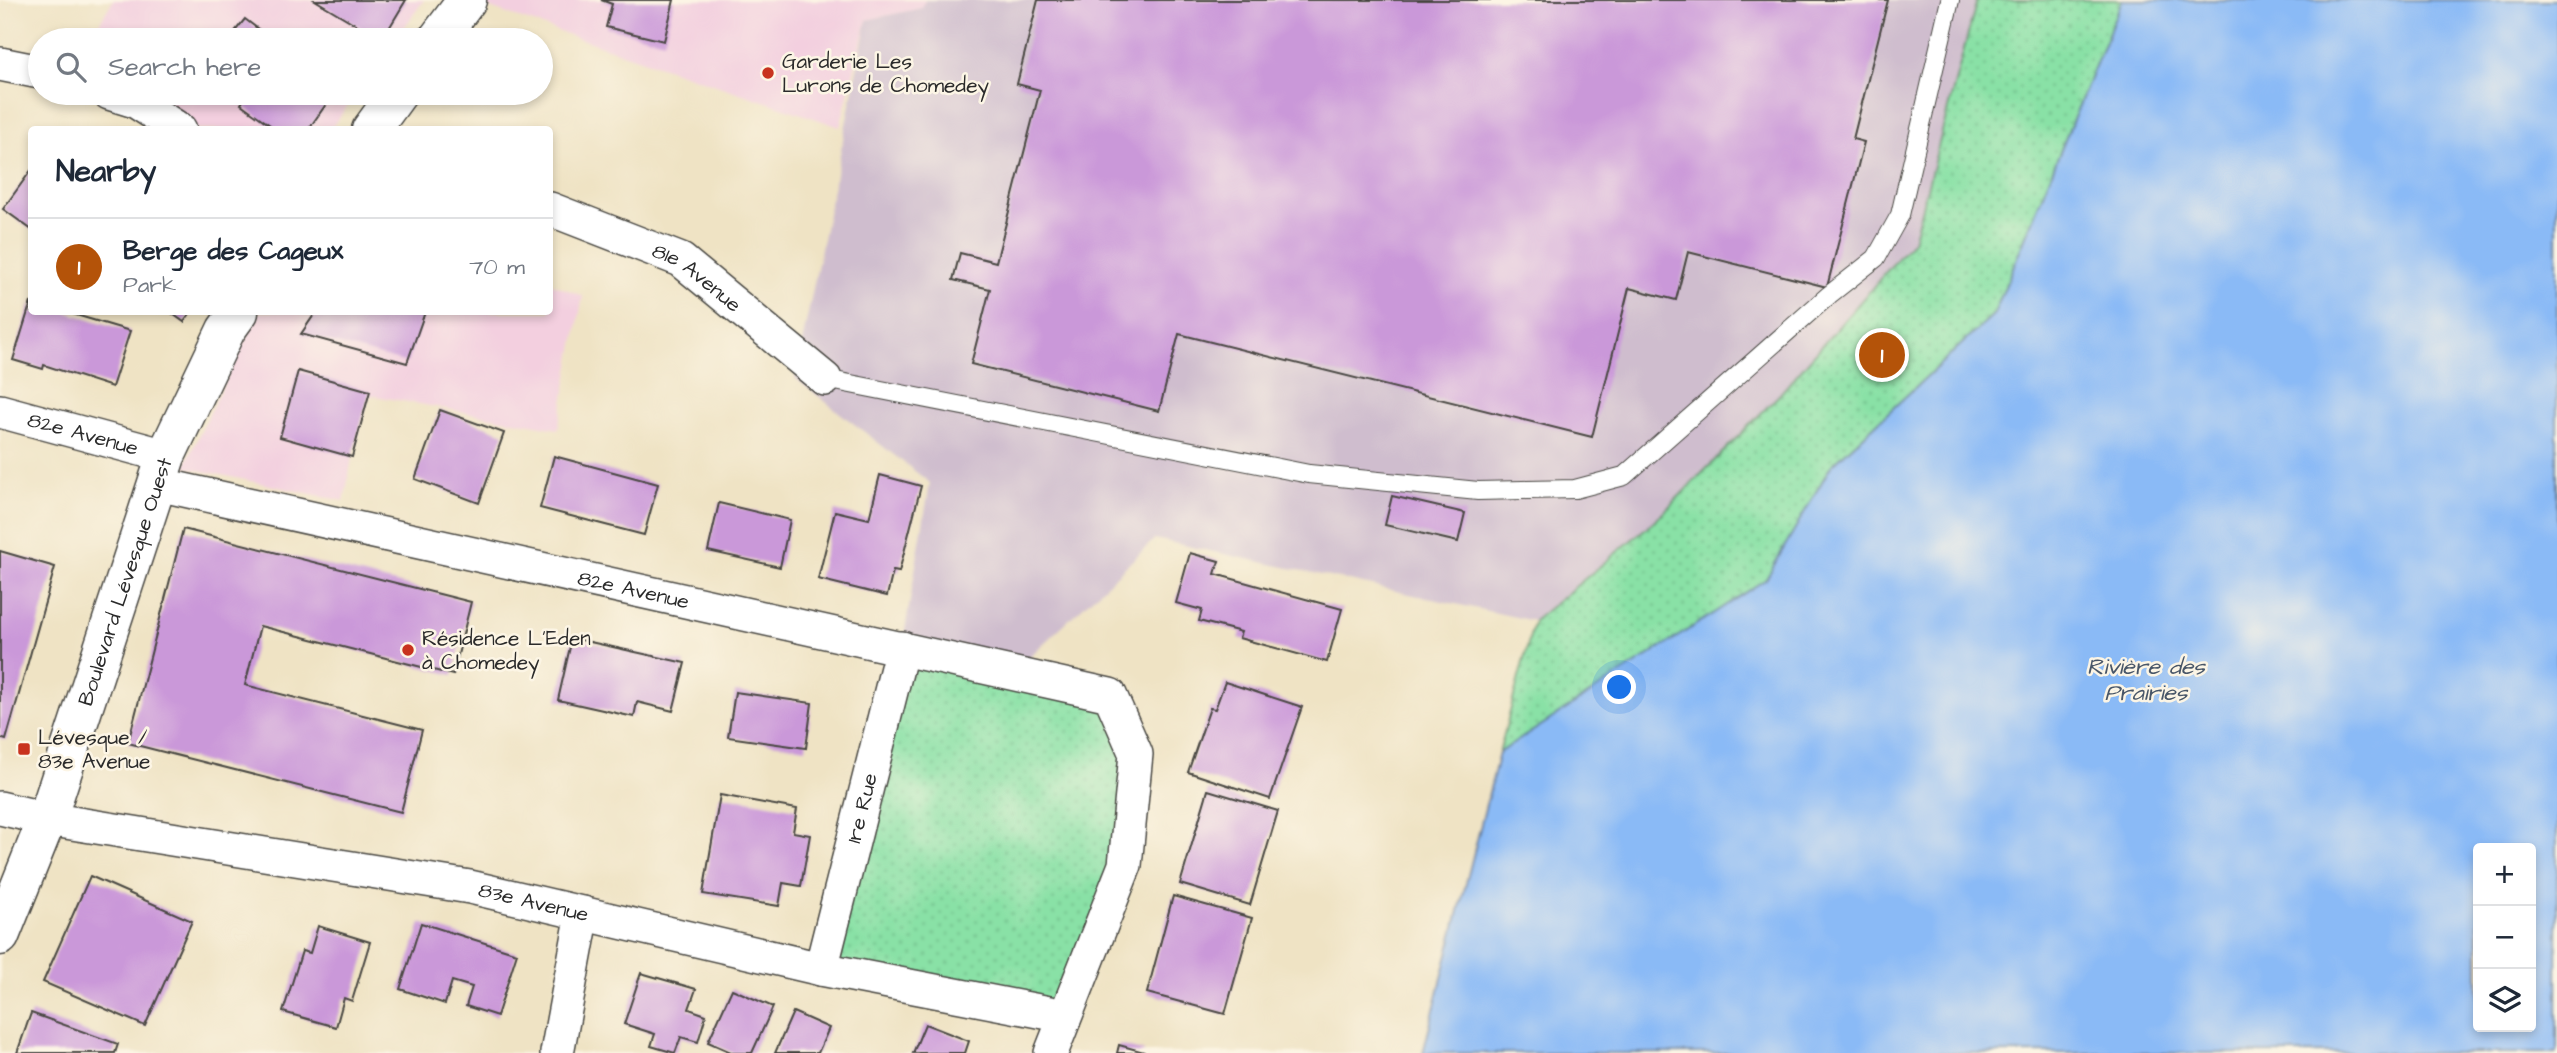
<!DOCTYPE html>
<html lang="en">
<head>
<meta charset="utf-8">
<style>
  body { margin:0; font-family:"Architects Daughter",sans-serif; background:#f2f2f3; color:#1f2937 }
  .controls { position:absolute; right:21px; bottom:21px; display:grid; overflow:hidden; border-radius:7px; box-shadow:0 4px 10px #0003 }
  .controls button { width:63px; height:63px; display:grid; place-items:center; padding:0; border:0; border-bottom:2px solid #e0e1e3; background:#fff; color:#1f2937; font:35px sans-serif }
  .you { position:absolute; left:1620px; top:688px; width:24px; height:24px; margin:-18px; border:5px solid #fff; border-radius:50%; background:#1a73e8; box-shadow:0 0 0 10px #1a73e833 }
  .badge { display:grid; place-items:center; width:46px; height:46px; border-radius:50%; background:#b45309; color:#fff; font-size:23px; font-weight:700 }
  .pin { position:absolute; translate:-50% -50%; border:4px solid #fff; box-shadow:0 2px 7px #0006 }
  .list { margin:0; padding:0; list-style:none }
  h2 { display:flex; justify-content:space-between; align-items:center; height:91px; margin:0; padding:0 28px; font-size:30px }
  h2 small { font-size:23px; font-weight:400; color:#747a83 }
  .list li { display:grid; grid-template-columns:46px 1fr auto; gap:21px; align-items:center; box-sizing:border-box; height:98px; padding:0 28px; border-top:2px solid #e0e1e3 }
  .list b { display:block; font-size:26px; white-space:nowrap }
  .list p { margin:0; font-size:23px; white-space:nowrap; color:#747a83 }
  .list em { font-size:23px; font-style:normal; color:#747a83 }
  .icon { flex:none; width:38px; height:38px; fill:none; stroke:currentColor; stroke-width:2; stroke-linecap:round; stroke-linejoin:round }
  .map { position:relative; flex:none; width:2557px; height:1053px; overflow:hidden }
  .search { position:absolute; background:#fff; box-shadow:0 4px 10px #0003; left:28px; top:28px; width:525px; height:77px; display:flex; align-items:center; gap:18px; box-sizing:border-box; padding:0 24px; border-radius:38px; color:#747a83; font-size:26px }
  .panel { position:absolute; background:#fff; box-shadow:0 4px 10px #0003; left:28px; top:126px; width:525px; height:189px; border-radius:7px }
  .map>svg:first-child { display:block }
  .built { fill:#f3cfdf }
  .industrial { fill:#cfbdce }
  .green { fill:url(#green-dots); stroke:#5a8668; stroke-width:2 }
  .water { fill:#8abaf6; stroke:#5a7290; stroke-width:2; fill-rule:evenodd }
  .building { fill:#ca98d9 }
  .lines { fill:none; stroke-linecap:round; stroke-linejoin:round }
  .service-casing { stroke:#484742; stroke-width:20 }
  .minor-casing { stroke:#484742; stroke-width:36 }
  .tertiary-casing { stroke:#484742; stroke-width:41 }
  .service { stroke:#fff; stroke-width:18 }
  .minor { stroke:#fff; stroke-width:33 }
  .tertiary { stroke:#fff; stroke-width:38 }
  .poi-dot { fill:#c8321e; stroke:#fcf5e5; stroke-width:2.5 }
  .labels { text-anchor:middle; dominant-baseline:central; stroke-width:5; stroke-linejoin:round; paint-order:stroke }
  .poi-label { font-size:21px; fill:#2b2b2b; stroke:#fcf5e5; text-anchor:start }
  .street-label { font-size:21px; fill:#2b2b2b; stroke:#fcf5e5 }
  .water-label { font-size:23px; font-style:italic; fill:#485668; stroke:#fcf5e5 }
</style>
</head>
<body>
<div class="map">
<svg width="2557" height="1053" viewBox="0 0 2557 1053">
  <defs>
    <pattern id="green-dots" width="8" height="8" patternUnits="userSpaceOnUse" patternTransform="scale(1.75)"><rect width="8" height="8" fill="#89e1a6"/><path d="M2 2h.1M6 6h.1" fill="none" stroke="#76c18f" stroke-width="1.8" stroke-linecap="round"/></pattern>
  </defs>
  <rect width="100%" height="100%" fill="#fcf5e5"/>
  <filter id="ink" filterUnits="userSpaceOnUse"><feTurbulence type="fractalNoise" baseFrequency=".0143" numOctaves="2"/><feDisplacementMap in="SourceGraphic" scale="14" xChannelSelector="R" yChannelSelector="G"/><feConvolveMatrix kernelMatrix="1 2 1 2 8 2 1 2 1" color-interpolation-filters="sRGB"/></filter>
  <filter id="wash" filterUnits="userSpaceOnUse"><feTurbulence type="fractalNoise" baseFrequency=".00686" numOctaves="4" result="noise"/><feDisplacementMap in="SourceGraphic" scale="28" xChannelSelector="R" yChannelSelector="G"/><feGaussianBlur stdDeviation="1.57" result="paint"/><feColorMatrix in="noise" values="0 0 0 0 0 0 0 0 0 0 0 0 0 0 0 0 0 1.4 0 .05"/><feComposite in="paint" operator="in"/></filter>
  <g filter="url(#wash)">
    <rect width="100%" height="100%" fill="#efe3c4"/>
    <!-- built -->
    <g class="built">
      <polygon points="113,0 424,0 395,40 89,40"/>
      <polygon points="488,0 925,0 923,8 867,20 840,127 484,6"/>
      <polygon points="109,93 357,93 330,130 175,129"/>
      <polygon points="550,283 583,296 558,429 364,394 344,501 184,467 258,312 550,312"/>
    </g>
    <!-- industrial -->
    <polygon class="industrial" points="925,0 1977,0 1913,241 1779,395 1658,518 1534,621 1155,539 1012,673 902,648 930,483 795,378 867,20 922,8"/>
    <!-- green -->
    <g class="green">
      <polygon points="1977,0 2122,0 1994,314 1831,466 1767,579 1499,753 1534,621 1658,518 1779,395 1913,241"/>
      <polygon points="902,648 1110,695 1136,754 1125,865 1065,1016 821,969"/>
    </g>
    <!-- water -->
    <path class="water" d="M2122,0H2557V1053H1423L1499,753L1766,579L1831,466L1994,314ZM2478,848H2531V1027H2478Z"/>
    <g id="blocks">
      <!-- building -->
      <g class="building">
        <polygon points="315,0 406,0 382,40"/>
        <polygon points="601,0 674,0 664,41 606,27 612,4"/>
        <polygon points="1038,0 1888,0 1853,139 1864,142 1827,287 1688,252 1676,300 1629,288 1592,437 1179,334 1159,411 971,364 990,289 953,280 960,253 996,262 1040,90 1017,84"/>
        <polygon points="245,19 262,32 256,40 228,40"/>
        <polygon points="248,93 319,93 329,100 308,130 277,130 241,104"/>
        <polygon points="32,169 32,230 3,209"/>
        <polygon points="31,302 32,312 66,312 130,331 112,387 44,365 43,369 13,360"/>
        <polygon points="170,312 191,312 184,322"/>
        <polygon points="316,312 425,312 407,363 301,334"/>
        <polygon points="298,371 370,391 352,457 280,437"/>
        <polygon points="440,410 504,433 479,503 415,479"/>
        <polygon points="554,456 658,484 644,535 540,508"/>
        <polygon points="880,475 921,486 899,572 893,571 887,596 818,579 835,511 869,519"/>
        <polygon points="1392,496 1465,513 1458,542 1385,525"/>
        <polygon points="719,503 790,520 780,567 708,551"/>
        <polygon points="183,529 471,602 453,675 260,626 245,685 422,730 401,812 128,743"/>
        <polygon points="0,551 55,567 6,740 0,738"/>
        <polygon points="1190,553 1219,561 1215,574 1342,609 1327,662 1239,638 1241,632 1199,621 1202,610 1176,603"/>
        <polygon points="572,638 685,663 673,711 637,702 634,717 558,700"/>
        <polygon points="1225,682 1302,707 1270,799 1188,772 1210,708 1215,709"/>
        <polygon points="735,692 812,703 806,748 728,737"/>
        <polygon points="1208,790 1278,811 1250,905 1180,884"/>
        <polygon points="720,795 797,809 793,832 810,835 801,886 783,883 779,906 703,894"/>
        <polygon points="90,876 192,921 145,1026 43,982"/>
        <polygon points="1173,896 1252,918 1225,1014 1147,993"/>
        <polygon points="421,923 517,953 497,1016 466,1006 472,987 452,981 445,1004 400,989"/>
        <polygon points="318,926 370,942 352,1001 344,998 336,1027 283,1012 302,951 310,953"/>
        <polygon points="641,973 696,989 689,1009 706,1015 698,1042 681,1037 675,1053 651,1046 655,1034 624,1024"/>
        <polygon points="732,989 773,1007 752,1053 733,1053 708,1042"/>
        <polygon points="793,1012 829,1028 818,1053 775,1053"/>
        <polygon points="31,1013 118,1044 115,1053 17,1053"/>
        <polygon points="925,1024 969,1041 965,1053 913,1053"/>
        <polygon points="1119,1045 1144,1052 1144,1053 1117,1053"/>
      </g>
    </g>
  </g>
  <g filter="url(#ink)">
    <use href="#blocks" fill-opacity="0" stroke="#484742" stroke-width="2"/>
    <g class="lines">
      <defs>
        <polyline id="service" points="825,379 1309,474 1478,491 1575,489 1624,476 1829,295 1876,258 1900,215 1950,0"/>
        <g id="minor">
          <polyline points="0,64 40,72"/>
          <polyline points="109,93 135,101 180,130"/>
          <path id="s1" d="M550,209L681,260L825,379"/>
          <path id="s2" d="M0,411L166,456"/>
          <path id="s3" d="M157,484L1110,695L1136,754L1125,865L1051,1053"/>
          <path id="s4" d="M0,808L47,819L470,887L821,969L1065,1016"/>
          <path id="s5" d="M821,969L902,648"/>
          <polyline points="557,1053 583,913"/>
        </g>
        <g id="tertiary">
          <polyline points="437,40 467,0"/>
          <polyline points="371,130 398,93"/>
          <path id="s6" d="M0,936L47,819L166,456L226,330L239,312"/>
        </g>
      </defs>
      <!-- service casing -->
      <use href="#service" class="service-casing"/>
      <!-- minor casing -->
      <use href="#minor" class="minor-casing"/>
      <!-- tertiary casing -->
      <use href="#tertiary" class="tertiary-casing"/>
      <!-- service -->
      <use href="#service" class="service"/>
      <!-- minor -->
      <use href="#minor" class="minor"/>
      <!-- tertiary -->
      <use href="#tertiary" class="tertiary"/>
    </g>
  </g>
  <!-- markers -->
  <g class="poi-dot">
    <circle cx="768" cy="73" r="7"/>
    <circle cx="408" cy="650" r="7"/>
    <rect x="17" y="742" width="14" height="14" rx="3.5"/>
  </g>
  <g class="labels">
    <!-- poi labels -->
    <g class="poi-label">
      <text x="782" y="61">Garderie Les<tspan x="782" dy="24">Lurons de Chomedey</tspan></text>
      <text x="422" y="638">Résidence L'Eden<tspan x="422" dy="24">à Chomedey</tspan></text>
      <text x="38" y="737">Lévesque /<tspan x="38" dy="24">83e Avenue</tspan></text>
    </g>
    <!-- street labels -->
    <g class="street-label">
      <text stroke="none"><textPath href="#s1" startOffset="163">81e Avenue</textPath></text>
      <text stroke="none"><textPath href="#s2" startOffset="86">82e Avenue</textPath></text>
      <text stroke="none"><textPath href="#s6" startOffset="376">Boulevard Lévesque Ouest</textPath></text>
      <text stroke="none"><textPath href="#s3" startOffset="488">82e Avenue</textPath></text>
      <text stroke="none"><textPath href="#s5" startOffset="166">1re Rue</textPath></text>
      <text stroke="none"><textPath href="#s4" startOffset="542">83e Avenue</textPath></text>
    </g>
    <!-- water labels -->
    <g class="water-label">
      <text x="2146" y="667">Rivière des<tspan x="2146" dy="26">Prairies</tspan></text>
    </g>
  </g>
</svg>
<div class="controls">
<button>+</button>
<button>−</button>
<button><svg class="icon" aria-label="layers" viewBox="0 0 24 24"><path d="M12 4l9 5-9 5-9-5zM3 14l9 5 9-5"/></svg></button>
</div>
<div class="you"></div>
<div class="pin badge" style="left:1882px;top:355px">1</div>
<div class="search"><svg class="icon" aria-label="search" viewBox="0 0 24 24"><circle cx="10" cy="10" r="6"/><path d="M15 15l6 6"/></svg>Search here</div>
<section class="panel">
<h2>Nearby<small></small></h2>
<ul class="list">
<li><span class="badge">1</span><div><b>Berge des Cageux</b><p>Park</p></div><em>70 m</em></li>
</ul>
</section>
</div>
</body>
</html>
